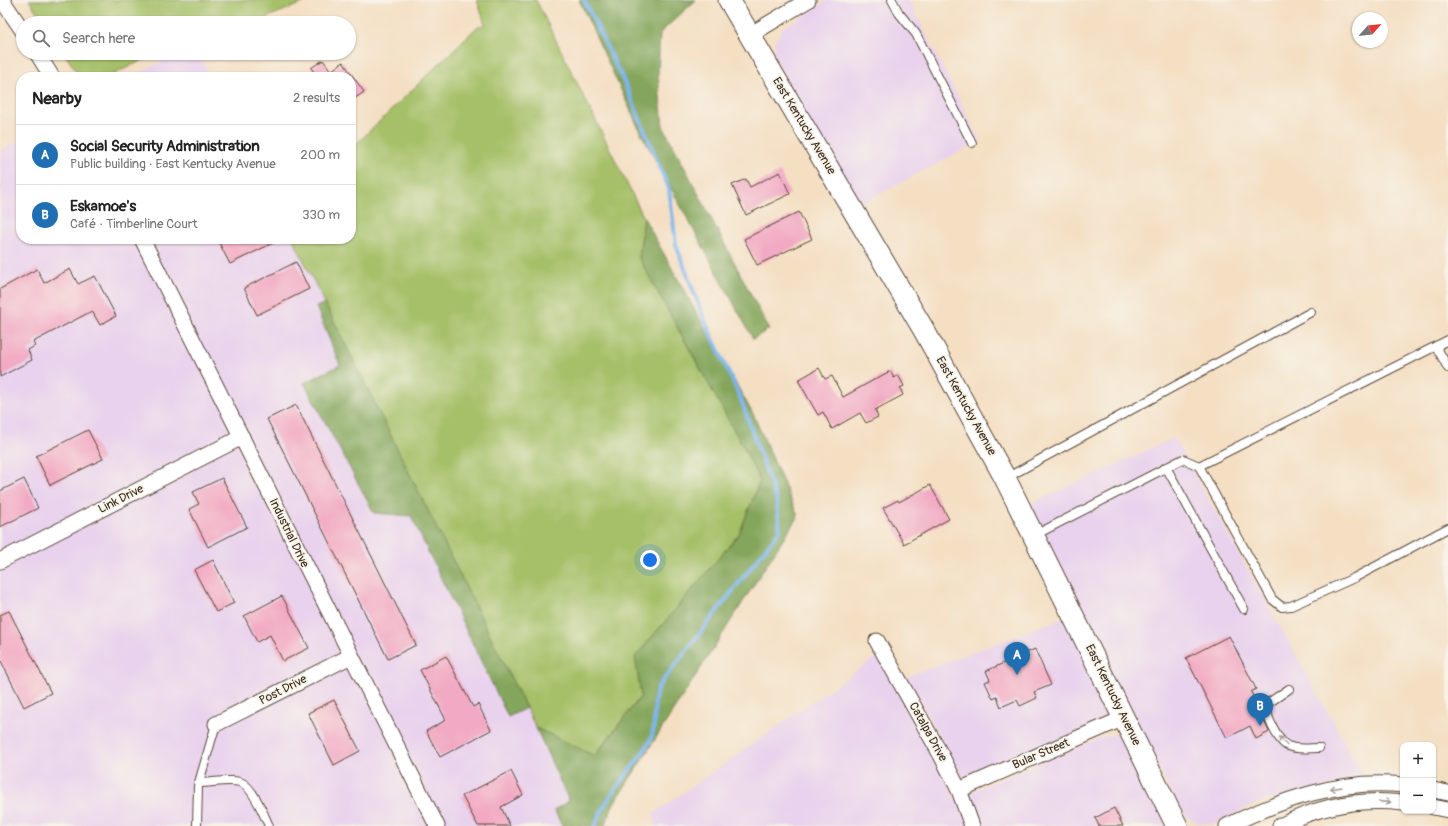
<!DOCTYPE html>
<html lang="en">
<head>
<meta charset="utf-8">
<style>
  body { margin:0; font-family:Pangolin,sans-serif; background:#f6f6f6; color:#222 }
  .controls { position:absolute; right:12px; bottom:12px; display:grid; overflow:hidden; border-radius:8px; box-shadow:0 1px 3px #0004 }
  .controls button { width:36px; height:36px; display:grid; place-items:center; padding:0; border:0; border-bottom:1px solid #e0e0e0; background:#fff; color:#222; font:20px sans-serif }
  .compass { position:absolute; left:1352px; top:12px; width:36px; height:36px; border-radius:50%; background:#fff; box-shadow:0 1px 3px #0004; rotate:63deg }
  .you { position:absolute; left:650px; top:560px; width:14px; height:14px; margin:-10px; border:3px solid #fff; border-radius:50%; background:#1a73e8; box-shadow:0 0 0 6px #1a73e833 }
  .badge { display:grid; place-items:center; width:26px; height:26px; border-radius:50%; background:#1f6fb2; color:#fff; font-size:13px; font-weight:700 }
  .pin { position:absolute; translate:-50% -33px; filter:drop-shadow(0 1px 2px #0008) }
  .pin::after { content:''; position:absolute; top:21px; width:14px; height:12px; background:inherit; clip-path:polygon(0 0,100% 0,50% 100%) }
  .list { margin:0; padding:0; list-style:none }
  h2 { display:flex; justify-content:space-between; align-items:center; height:52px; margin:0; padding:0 16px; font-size:17px }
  h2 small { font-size:13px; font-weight:400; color:#767676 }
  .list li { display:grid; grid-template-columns:26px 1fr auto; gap:12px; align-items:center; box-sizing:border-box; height:60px; padding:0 16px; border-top:1px solid #e0e0e0 }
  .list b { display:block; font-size:15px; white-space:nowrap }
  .list p { margin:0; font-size:13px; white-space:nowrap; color:#767676 }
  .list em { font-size:13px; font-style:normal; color:#767676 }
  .icon { flex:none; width:22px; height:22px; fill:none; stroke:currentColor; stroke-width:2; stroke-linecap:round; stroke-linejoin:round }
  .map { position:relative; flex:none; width:1448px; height:826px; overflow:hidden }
  .search { position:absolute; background:#fff; box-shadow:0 1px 3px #0004; left:16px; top:16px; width:340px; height:44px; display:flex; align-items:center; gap:10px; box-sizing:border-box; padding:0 14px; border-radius:22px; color:#767676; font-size:15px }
  .panel { position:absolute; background:#fff; box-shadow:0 1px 3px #0004; left:16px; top:72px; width:340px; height:172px; border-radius:16px }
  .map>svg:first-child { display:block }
  .built { fill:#e9d2ed }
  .green { fill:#a5c067; stroke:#707542 }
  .forest { fill:#84a65c; stroke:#60683d }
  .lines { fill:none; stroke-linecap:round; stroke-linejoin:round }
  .stream { stroke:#7eb5ed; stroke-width:4 }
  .building { fill:#f2a9c3 }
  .lane-casing { stroke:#574537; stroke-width:10 }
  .street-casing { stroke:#574537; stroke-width:17 }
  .secondary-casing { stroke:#574537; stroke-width:23 }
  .lane { stroke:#fff; stroke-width:8 }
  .street { stroke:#fff; stroke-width:15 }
  .secondary { stroke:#fff; stroke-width:21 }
  .oneway { stroke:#a79f9a }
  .labels { text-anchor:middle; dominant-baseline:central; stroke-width:3.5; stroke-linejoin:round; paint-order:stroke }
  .street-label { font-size:12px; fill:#3b2a1e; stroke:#f7f3e8 }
</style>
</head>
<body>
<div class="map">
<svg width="1448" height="826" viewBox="0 0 1448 826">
  <rect width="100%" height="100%" fill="#f7f3e8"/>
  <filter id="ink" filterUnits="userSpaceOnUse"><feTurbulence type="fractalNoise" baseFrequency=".025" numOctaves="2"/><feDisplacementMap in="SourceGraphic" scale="8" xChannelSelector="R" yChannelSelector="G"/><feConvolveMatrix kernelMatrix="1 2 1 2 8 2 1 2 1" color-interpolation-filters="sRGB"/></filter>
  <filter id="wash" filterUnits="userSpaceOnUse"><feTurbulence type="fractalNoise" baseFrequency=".012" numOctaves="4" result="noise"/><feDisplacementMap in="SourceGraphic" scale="16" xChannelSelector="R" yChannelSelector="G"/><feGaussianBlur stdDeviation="0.9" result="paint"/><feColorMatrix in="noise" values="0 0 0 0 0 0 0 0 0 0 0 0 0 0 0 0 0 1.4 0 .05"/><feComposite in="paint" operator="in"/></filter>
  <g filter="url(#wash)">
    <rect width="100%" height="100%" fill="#f4dfc3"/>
    <!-- built -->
    <g class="built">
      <polygon points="828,0 909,0 980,141 857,206 778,64 774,54 775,41 783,28"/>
      <polygon points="180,53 198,53 211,77 129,77"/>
      <polygon points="21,140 21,239 293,239 325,303 317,307 340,365 304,383 411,516 508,717 526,708 569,802 554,810 562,826 0,826 0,151"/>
      <polygon points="1174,438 1292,648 1365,779 1263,801 1213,824 1199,823 1189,819 1182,810 1180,811 1026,506"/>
      <polygon points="1066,617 1108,711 1107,715 1101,722 969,778 961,776 906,677"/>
      <polygon points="879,655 943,772 955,798 1102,737 1115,734 1121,737 1169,826 656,826 653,814"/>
    </g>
    <!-- green -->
    <g class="green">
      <polygon points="29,0 310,0 253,23 44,23"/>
      <polygon points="477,0 536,0 644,218 639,258 744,448 760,481 739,534 636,657 641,696 594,756 536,728 293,239 351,239 351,149 475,29 485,24"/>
      <polygon points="64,53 157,53 108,77 80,77"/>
    </g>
    <!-- forest -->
    <g class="forest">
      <polygon points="579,0 696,0 660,33 658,75 663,126 769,329 753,339 641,133"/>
      <polygon points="644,218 754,416 798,516 613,805 605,826 562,826 554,810 569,801 536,728 595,756 641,696 635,657 739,534 760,481 744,448 639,258"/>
      <polygon points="325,303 526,708 508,717 411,516 374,513 304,383 340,365 316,307"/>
    </g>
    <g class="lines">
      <!-- stream -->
      <path class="stream" d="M584,0L626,86L669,189L676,245L704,319L740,397L776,499L780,530L658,687C651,705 658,724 650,741C634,769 605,796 595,826"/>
    </g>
    <g id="blocks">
      <!-- building -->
      <g class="building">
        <polygon points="323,60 331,71 343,62 364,92 351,101 351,77 318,77 311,68"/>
        <polygon points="780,172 790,194 746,215 732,185 746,179 750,187"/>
        <polygon points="799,212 812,239 757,265 744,239"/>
        <polygon points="217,239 281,239 230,264"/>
        <polygon points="296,262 309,289 257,315 244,288"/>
        <polygon points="37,269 44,283 70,269 78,284 95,276 116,316 100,325 92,311 33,342 35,346 28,350 32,360 0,377 0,289"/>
        <polygon points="819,368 825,379 832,376 843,397 890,371 894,378 898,375 904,386 900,388 903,395 875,410 878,417 866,423 860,413 832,429 823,412 818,415 798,380"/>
        <polygon points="296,405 416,645 388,659 267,419"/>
        <polygon points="88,430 103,459 50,485 36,456"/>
        <polygon points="222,478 247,527 208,547 189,509 199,504 193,492"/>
        <polygon points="24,479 38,508 0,527 0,491"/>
        <polygon points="930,485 949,519 904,544 883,508 898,500 899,502"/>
        <polygon points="213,560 234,603 216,612 194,570"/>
        <polygon points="282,596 309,648 283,661 270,635 257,642 244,616"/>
        <polygon points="9,611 51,693 24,707 0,659 0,615"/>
        <polygon points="1229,636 1256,689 1251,692 1269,732 1256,739 1250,726 1227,738 1186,658"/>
        <polygon points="1035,649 1051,685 1034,692 1037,698 1020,706 1017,700 1001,707 997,697 993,699 985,682 990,680 986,671"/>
        <polygon points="446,656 473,707 478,704 491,730 440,757 426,731 446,720 420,670"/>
        <polygon points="334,700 360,751 334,765 308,713"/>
        <polygon points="511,771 523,795 501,807 510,826 478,826 462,796"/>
        <polygon points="1114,808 1123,826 1099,826 1095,818"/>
      </g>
    </g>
  </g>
  <g filter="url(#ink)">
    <use href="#blocks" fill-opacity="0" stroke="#574537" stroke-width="1"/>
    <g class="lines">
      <defs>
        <g id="lane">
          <polyline points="892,0 899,13 916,34 972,143"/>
          <polyline points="1436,346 1448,368"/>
          <polyline points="1199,466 1272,599 1282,607 1291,606 1354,578 1448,528"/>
          <polyline points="1166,467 1244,609"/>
          <polyline points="1006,478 1311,312"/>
          <polyline points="1035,535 1183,459 1199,466 1448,340"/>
          <path d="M1289,689L1267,704C1263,712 1279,743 1288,746C1296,750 1310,748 1319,748"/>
          <path d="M199,783C211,783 228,779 240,782C252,785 264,815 269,826"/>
          <polyline points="197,826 198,786 216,724"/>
        </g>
        <g id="street">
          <polyline points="2,0 23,31"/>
          <polyline points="750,35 808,0"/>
          <polyline points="37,53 52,77"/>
          <polyline points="142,239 437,826"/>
          <polyline points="0,561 242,437"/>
          <polyline points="877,641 941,755 959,790 972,826"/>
          <polyline points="216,724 351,656"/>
          <polyline points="959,790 1124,718"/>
          <polyline points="1433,790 1448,793"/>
          <polyline points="1433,807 1448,810"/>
          <path d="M1227,826C1281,800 1342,778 1403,785"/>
          <path d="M1280,826C1319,806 1360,798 1403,803"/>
        </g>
        <polyline id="secondary" points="729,0 925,332 1005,478 1177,826"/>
      </defs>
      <!-- lane casing -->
      <use href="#lane" class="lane-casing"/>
      <!-- street casing -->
      <use href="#street" class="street-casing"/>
      <!-- secondary casing -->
      <use href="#secondary" class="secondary-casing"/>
      <!-- lane -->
      <use href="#lane" class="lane"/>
      <!-- street -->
      <use href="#street" class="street"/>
      <!-- secondary -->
      <use href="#secondary" class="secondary"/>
    </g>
    <!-- one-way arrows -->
    <defs><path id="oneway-shaft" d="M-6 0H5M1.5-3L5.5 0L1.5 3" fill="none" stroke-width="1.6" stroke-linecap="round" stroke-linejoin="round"/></defs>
    <g class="oneway">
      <use href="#oneway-shaft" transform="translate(1283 741) rotate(-132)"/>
      <use href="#oneway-shaft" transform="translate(1336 788) rotate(172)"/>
      <use href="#oneway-shaft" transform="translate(1385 802) rotate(1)"/>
    </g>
  </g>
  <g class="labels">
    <!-- street labels -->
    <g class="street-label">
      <text transform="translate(804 126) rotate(59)">East Kentucky Avenue</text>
      <text transform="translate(966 406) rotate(61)">East Kentucky Avenue</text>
      <text transform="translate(121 499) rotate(-27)">Link Drive</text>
      <text transform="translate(289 533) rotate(64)">Industrial Drive</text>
      <text transform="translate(283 690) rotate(-27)">Post Drive</text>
      <text transform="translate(1113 695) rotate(64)">East Kentucky Avenue</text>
      <text transform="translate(928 732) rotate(61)">Catalpa Drive</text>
      <text transform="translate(1041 754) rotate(-23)">Bular Street</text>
    </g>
  </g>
</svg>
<div class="controls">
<button>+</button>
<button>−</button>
</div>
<svg class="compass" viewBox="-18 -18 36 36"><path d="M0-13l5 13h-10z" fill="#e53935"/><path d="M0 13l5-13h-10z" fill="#767676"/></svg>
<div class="you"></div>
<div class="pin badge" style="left:1017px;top:675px">A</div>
<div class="pin badge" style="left:1260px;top:726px">B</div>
<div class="search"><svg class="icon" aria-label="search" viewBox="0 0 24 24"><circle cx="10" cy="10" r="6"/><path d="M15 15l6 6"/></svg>Search here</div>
<section class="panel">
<h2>Nearby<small>2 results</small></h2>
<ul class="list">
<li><span class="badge">A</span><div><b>Social Security Administration</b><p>Public building · East Kentucky Avenue</p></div><em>200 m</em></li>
<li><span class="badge">B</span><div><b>Eskamoe's</b><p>Café · Timberline Court</p></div><em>330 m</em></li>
</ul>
</section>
</div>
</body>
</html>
